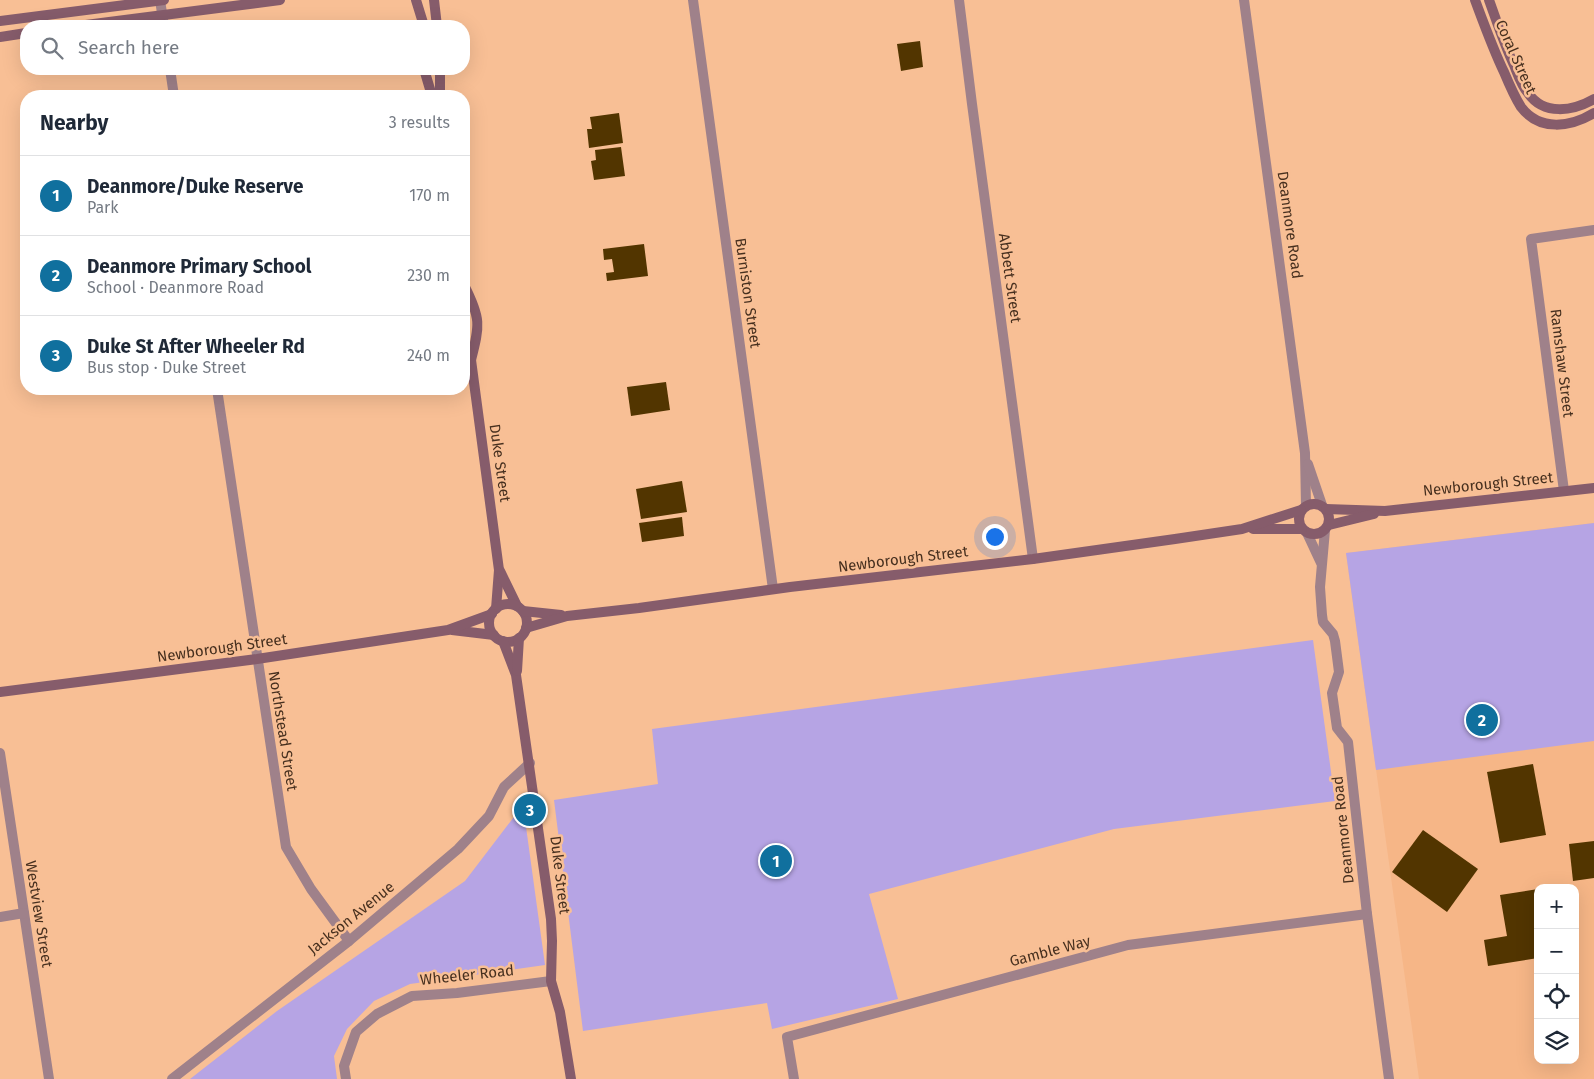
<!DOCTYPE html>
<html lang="en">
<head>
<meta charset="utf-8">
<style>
  body { margin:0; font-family:"Fira Sans",sans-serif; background:#f2f2f3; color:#1f2937 }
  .controls { position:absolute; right:15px; bottom:15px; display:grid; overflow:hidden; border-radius:10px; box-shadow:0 5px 20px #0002 }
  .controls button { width:45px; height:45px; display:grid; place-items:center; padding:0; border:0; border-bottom:1px solid #e0e1e3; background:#fff; color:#1f2937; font:25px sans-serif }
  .you { position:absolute; left:994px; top:536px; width:18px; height:18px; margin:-12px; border:4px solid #fff; border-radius:50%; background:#1a73e8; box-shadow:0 0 0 8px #1a73e833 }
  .badge { display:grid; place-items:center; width:32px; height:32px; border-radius:50%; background:#10709e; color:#fff; font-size:16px; font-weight:700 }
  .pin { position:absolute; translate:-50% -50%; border:2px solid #fff; box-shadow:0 1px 5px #0006 }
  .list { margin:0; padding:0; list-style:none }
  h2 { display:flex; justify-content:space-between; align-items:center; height:65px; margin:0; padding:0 20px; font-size:21px }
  h2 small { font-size:16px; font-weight:400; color:#747a83 }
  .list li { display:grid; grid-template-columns:32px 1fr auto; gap:15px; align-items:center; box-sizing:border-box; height:80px; padding:0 20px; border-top:1px solid #e0e1e3 }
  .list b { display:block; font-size:19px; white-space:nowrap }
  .list p { margin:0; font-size:16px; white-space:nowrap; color:#747a83 }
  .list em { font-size:16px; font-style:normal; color:#747a83 }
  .icon { flex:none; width:28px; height:28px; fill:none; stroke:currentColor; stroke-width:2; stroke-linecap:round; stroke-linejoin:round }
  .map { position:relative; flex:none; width:1594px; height:1079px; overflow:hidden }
  .search { position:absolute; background:#fff; box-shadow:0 5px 20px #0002; left:20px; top:20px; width:450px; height:55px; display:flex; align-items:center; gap:12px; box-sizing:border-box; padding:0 18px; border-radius:20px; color:#747a83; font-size:19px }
  .panel { position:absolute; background:#fff; box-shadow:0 5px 20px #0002; left:20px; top:90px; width:450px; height:305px; border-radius:20px }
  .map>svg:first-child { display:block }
  .built { fill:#f6b687; fill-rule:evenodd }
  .green { fill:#b6a4e4 }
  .building { fill:#523500 }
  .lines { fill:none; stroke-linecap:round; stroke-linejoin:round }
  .street { stroke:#9f818a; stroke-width:10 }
  .secondary { stroke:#865c6b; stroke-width:10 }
  .labels { text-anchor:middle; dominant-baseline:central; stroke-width:5; stroke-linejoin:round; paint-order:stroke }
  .street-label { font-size:15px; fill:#47301f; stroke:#f8bf95 }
</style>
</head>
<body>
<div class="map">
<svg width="1594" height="1079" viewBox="0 0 1594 1079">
  <rect width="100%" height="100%" fill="#f8bf95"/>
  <!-- built -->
  <path class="built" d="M1594,523V1079H1419L1346,553ZM1538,888H1575V1060H1538Z"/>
  <!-- green -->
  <g class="green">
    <polygon points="1594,523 1594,741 1376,770 1346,553"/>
    <polygon points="1313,640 1335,801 1114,829 869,894 898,999 772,1029 767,1003 583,1031 554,800 658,784 652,729"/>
    <polygon points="523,805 545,965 410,984 374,1001 347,1029 334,1056 337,1079 190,1079 277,1011 465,881"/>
  </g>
  <!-- building -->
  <g class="building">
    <polygon points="920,41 923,67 901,71 897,44"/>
    <polygon points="619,113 623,143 589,148 587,129 592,129 590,117"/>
    <polygon points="621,147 625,176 594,180 591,161 596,160 595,150"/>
    <polygon points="644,244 648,276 607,281 606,273 614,272 612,259 604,260 603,249"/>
    <polygon points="666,382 670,410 631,416 627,387"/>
    <polygon points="682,481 687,512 641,519 636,489"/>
    <polygon points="682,517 684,536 642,542 639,523"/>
    <polygon points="1533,764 1546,835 1500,843 1487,772"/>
    <polygon points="1423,830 1478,869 1447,912 1392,872"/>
    <polygon points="1594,841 1594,878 1573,881 1569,844"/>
    <polygon points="1538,889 1538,958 1488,966 1484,940 1507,936 1500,895"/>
  </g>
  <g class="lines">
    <!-- street -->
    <g class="street">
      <polyline points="160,0 164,26"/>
      <polyline points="693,0 773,589"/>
      <polyline points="959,0 972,104 1033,559"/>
      <polyline points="1244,0 1305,453 1306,506"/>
      <polyline points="170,69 174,96"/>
      <polyline points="217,389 286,847 311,889 349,941"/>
      <polyline points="1308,464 1322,505"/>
      <polyline points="1564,491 1531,239 1594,230"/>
      <polyline points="1325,530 1320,587 1322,615 1323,622 1333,634 1335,641 1339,672 1332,693 1337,728 1348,742 1367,914 1389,1079"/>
      <polyline points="1307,533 1321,563"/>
      <polyline points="0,753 49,1079"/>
      <polyline points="0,917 24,913"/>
      <polyline points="172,1079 349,941 458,849 489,816 504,787 530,763"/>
      <polyline points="346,1079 344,1066 356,1032 377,1014 412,996 457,993 551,981"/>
      <polyline points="794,1079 787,1037 1128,945 1367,914"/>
    </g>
    <!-- secondary -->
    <g class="secondary">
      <polyline points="416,0 424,26"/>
      <polyline points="434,0 437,26"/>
      <path d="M1475,0C1484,24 1493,49 1504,72C1509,84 1514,96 1521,107C1540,132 1571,127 1594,113"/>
      <path d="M1489,0C1497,22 1504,44 1514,65C1518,75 1521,85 1528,93C1544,116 1573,111 1594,99"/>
      <polyline points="0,21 164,0"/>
      <polyline points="78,26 280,0"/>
      <polyline points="0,37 26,33"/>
      <polyline points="424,69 432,96"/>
      <polyline points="440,96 440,69"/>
      <path d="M464,285C481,318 480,325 471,360"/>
      <polyline points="464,343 471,360 499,570 496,609"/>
      <circle cx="1314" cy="519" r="15"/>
      <polyline points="1326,509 1385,511 1594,488"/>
      <polyline points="1329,525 1374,514"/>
      <polyline points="1253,529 1302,529"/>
      <polyline points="500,571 517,606"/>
      <circle cx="508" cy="623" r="19"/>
      <polyline points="523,611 561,615"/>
      <polyline points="526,628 567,616 639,608 790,587 1033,559 1175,539 1242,529 1301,510"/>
      <polyline points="452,630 494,635"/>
      <polyline points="503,641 516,675 551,919 552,941 551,981 560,1012 571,1079"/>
      <polyline points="517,671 519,638"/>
      <polyline points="0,692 257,659 448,630 492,614"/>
    </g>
  </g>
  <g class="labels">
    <!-- street labels -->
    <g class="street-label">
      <text transform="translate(1516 57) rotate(66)">Coral Street</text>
      <text transform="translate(1290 225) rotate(82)">Deanmore Road</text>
      <text transform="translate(1010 278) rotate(82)">Abbett Street</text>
      <text transform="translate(748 293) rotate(82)">Burniston Street</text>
      <text transform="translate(1562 363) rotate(83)">Ramshaw Street</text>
      <text transform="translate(500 463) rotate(82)">Duke Street</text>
      <text transform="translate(1488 484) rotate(-6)">Newborough Street</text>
      <text transform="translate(903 559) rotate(-7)">Newborough Street</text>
      <text transform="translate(222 648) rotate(-8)">Newborough Street</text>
      <text transform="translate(283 731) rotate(81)">Northstead Street</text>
      <text transform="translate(1343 830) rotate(-96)">Deanmore Road</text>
      <text transform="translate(560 875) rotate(83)">Duke Street</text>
      <text transform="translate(39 914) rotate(81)">Westview Street</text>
      <text transform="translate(351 918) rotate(-39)">Jackson Avenue</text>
      <text transform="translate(1050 951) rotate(-15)">Gamble Way</text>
      <text transform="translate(467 975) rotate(-6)">Wheeler Road</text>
    </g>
  </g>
</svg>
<div class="controls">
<button>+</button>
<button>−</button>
<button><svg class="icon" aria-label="locate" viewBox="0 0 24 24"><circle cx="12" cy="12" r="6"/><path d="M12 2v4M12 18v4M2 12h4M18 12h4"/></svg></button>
<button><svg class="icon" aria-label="layers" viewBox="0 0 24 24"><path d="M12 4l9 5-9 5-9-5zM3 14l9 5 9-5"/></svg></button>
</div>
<div class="you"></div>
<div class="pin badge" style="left:776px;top:861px">1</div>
<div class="pin badge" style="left:1482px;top:720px">2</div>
<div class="pin badge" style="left:530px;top:810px">3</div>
<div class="search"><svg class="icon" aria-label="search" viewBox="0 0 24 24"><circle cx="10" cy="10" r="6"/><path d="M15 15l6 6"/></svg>Search here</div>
<section class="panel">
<h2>Nearby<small>3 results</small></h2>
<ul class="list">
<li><span class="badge">1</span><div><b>Deanmore/Duke Reserve</b><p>Park</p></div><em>170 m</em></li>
<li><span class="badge">2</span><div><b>Deanmore Primary School</b><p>School · Deanmore Road</p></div><em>230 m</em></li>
<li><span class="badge">3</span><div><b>Duke St After Wheeler Rd</b><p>Bus stop · Duke Street</p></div><em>240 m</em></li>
</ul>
</section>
</div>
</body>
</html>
